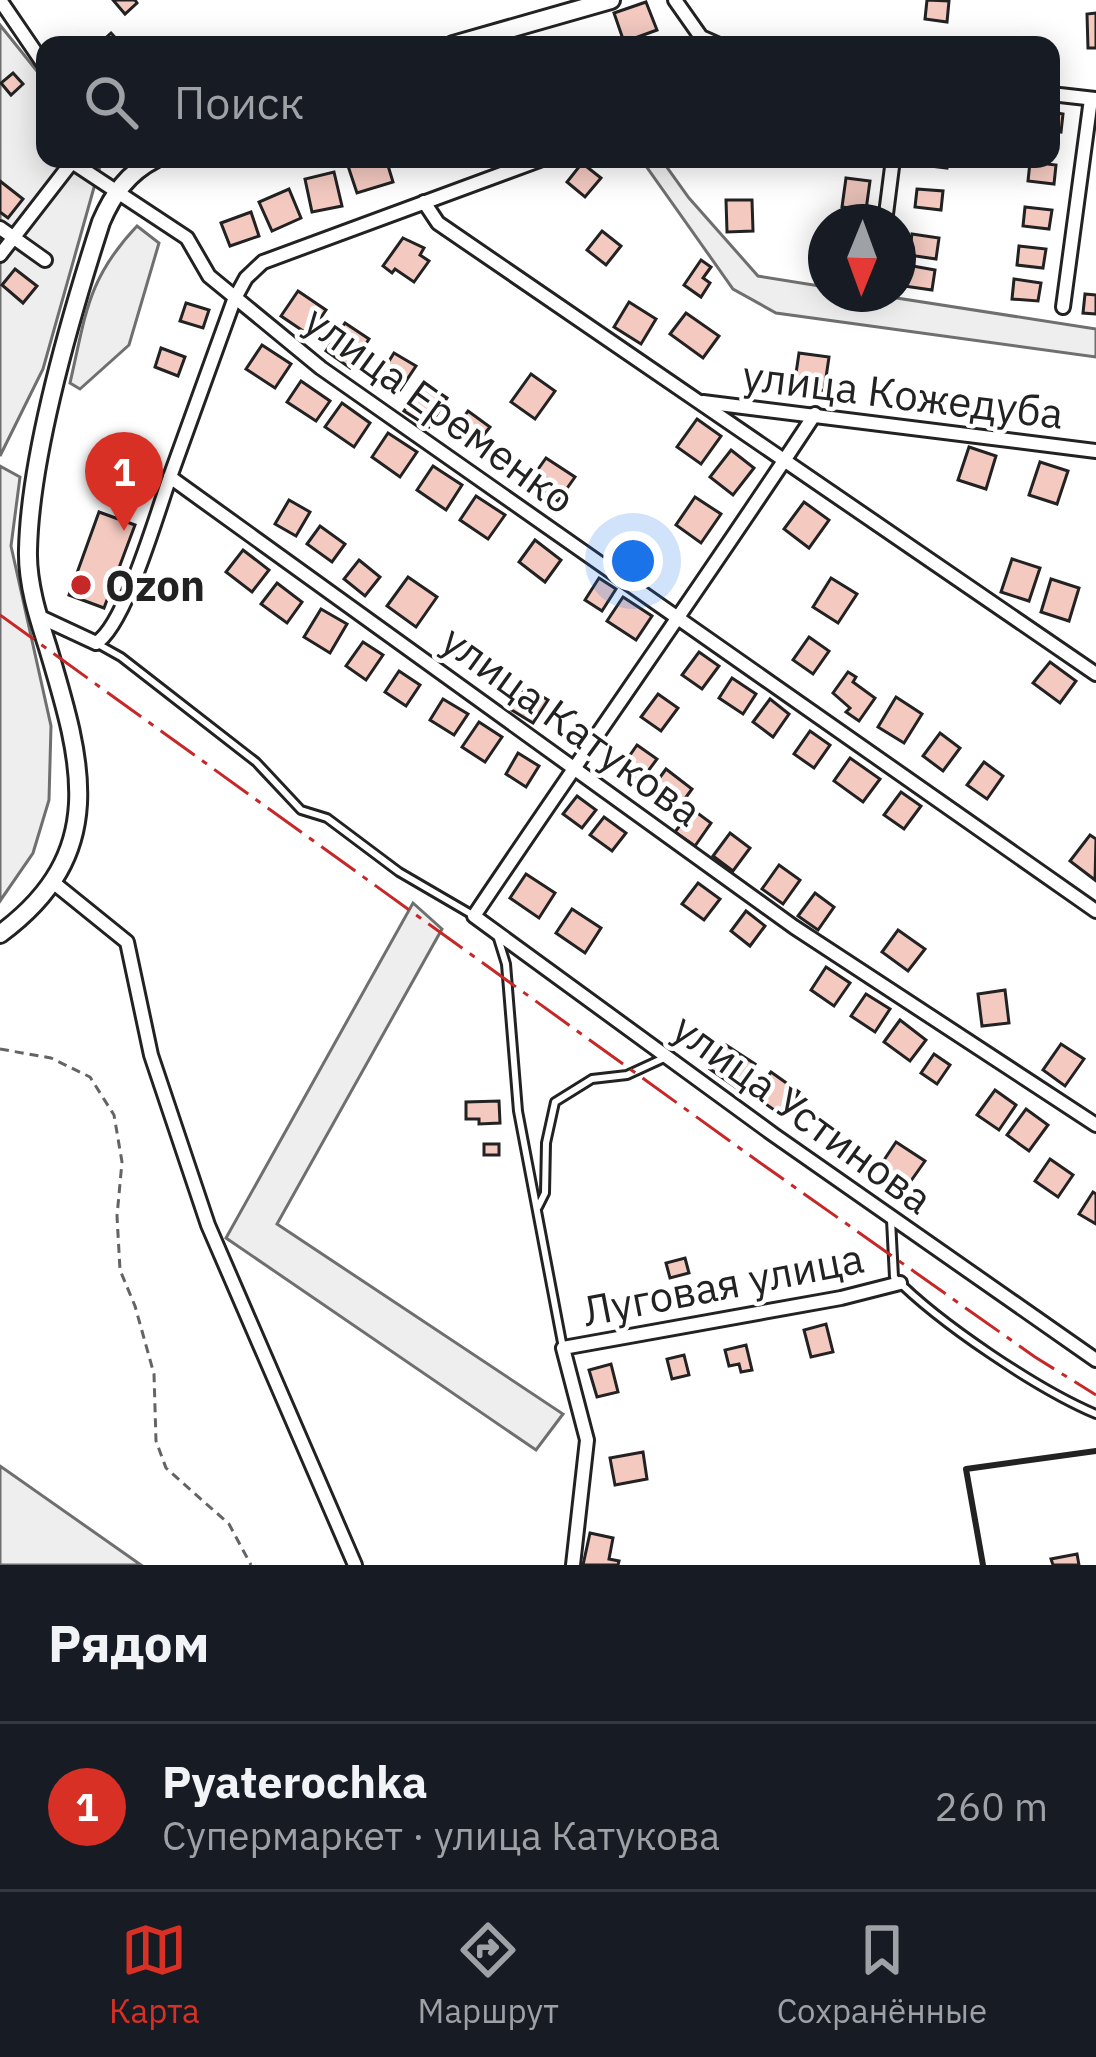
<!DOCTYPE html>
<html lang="ru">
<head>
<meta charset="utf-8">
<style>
  body { margin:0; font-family:"IBM Plex Sans",sans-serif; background:#20242c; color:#f1f3f6 }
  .compass { position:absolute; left:808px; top:204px; width:108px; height:108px; border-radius:50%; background:#171b24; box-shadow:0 6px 30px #0003; rotate:181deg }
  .you { position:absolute; left:633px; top:561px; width:42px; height:42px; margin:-30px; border:9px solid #fff; border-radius:50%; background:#1a73e8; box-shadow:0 0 0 18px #1a73e833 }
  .badge { display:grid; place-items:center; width:78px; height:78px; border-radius:50%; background:#d93025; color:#fff; font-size:39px; font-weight:700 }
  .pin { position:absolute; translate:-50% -99px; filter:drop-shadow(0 3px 6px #0008) }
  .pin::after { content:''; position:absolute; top:63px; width:42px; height:36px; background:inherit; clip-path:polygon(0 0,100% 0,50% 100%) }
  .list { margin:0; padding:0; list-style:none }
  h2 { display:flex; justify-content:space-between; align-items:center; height:156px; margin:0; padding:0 48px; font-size:51px }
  h2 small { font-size:39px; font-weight:400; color:#9ea1a6 }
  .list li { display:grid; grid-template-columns:78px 1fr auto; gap:36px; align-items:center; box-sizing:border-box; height:168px; padding:0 48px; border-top:3px solid #363941 }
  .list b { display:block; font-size:45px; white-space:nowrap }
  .list p { margin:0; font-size:39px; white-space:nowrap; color:#9ea1a6 }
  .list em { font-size:39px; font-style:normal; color:#9ea1a6 }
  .icon { flex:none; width:66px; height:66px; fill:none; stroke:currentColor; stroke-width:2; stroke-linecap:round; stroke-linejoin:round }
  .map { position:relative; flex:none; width:1096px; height:1565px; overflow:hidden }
  .search { position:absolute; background:#171b24; box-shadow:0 6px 30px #0003; left:36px; right:36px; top:36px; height:132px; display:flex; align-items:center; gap:30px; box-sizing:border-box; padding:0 42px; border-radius:24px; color:#9ea1a6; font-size:45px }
  .sheet { height:324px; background:#171b24 }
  nav { display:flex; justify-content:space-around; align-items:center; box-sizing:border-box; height:168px; border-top:3px solid #363941; background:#171b24; font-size:33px; color:#9ea1a6 }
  nav a { display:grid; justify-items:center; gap:6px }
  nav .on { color:#d93025 }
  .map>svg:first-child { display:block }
  .green { fill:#eee; stroke:#6f6f6f; stroke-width:3 }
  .building { fill:#f3c9c0; stroke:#222; stroke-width:3 }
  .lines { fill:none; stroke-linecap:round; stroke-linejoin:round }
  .service-casing { stroke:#222; stroke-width:12 }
  .minor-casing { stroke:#222; stroke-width:18 }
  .secondary-casing { stroke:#222; stroke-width:22 }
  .path { stroke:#646464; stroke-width:3; stroke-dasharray:9 6; stroke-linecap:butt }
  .service { stroke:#fff; stroke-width:6 }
  .minor { stroke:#fff; stroke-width:12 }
  .secondary { stroke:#fff; stroke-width:16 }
  .wall { stroke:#222; stroke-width:6 }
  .power { stroke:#c62828; stroke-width:3; stroke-dasharray:42 9 6 9; stroke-linecap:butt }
  .poi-dot { fill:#c62828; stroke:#fff; stroke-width:4.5 }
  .labels { text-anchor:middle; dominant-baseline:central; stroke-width:9; stroke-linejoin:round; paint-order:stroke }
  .street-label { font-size:42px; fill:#222; stroke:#fff }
  .poi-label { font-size:42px; font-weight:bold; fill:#222; stroke:#fff; text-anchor:start }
</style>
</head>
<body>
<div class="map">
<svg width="1096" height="1565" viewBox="0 0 1096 1565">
  <rect width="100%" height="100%" fill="#fff"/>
  <!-- green -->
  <g class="green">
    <polygon points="0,25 45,81 45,159 102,159 43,369 0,456"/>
    <polygon points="641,159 661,159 689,198 758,276 826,287 826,294 871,294 1096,329 1096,357 776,313 733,289"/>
    <path d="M137,226L159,243L129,345L80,389L70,383C86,314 87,279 137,226Z"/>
    <polygon points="0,466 20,477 11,546 51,726 49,800 33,853 0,901"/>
    <polygon points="413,903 442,929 277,1224 563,1414 536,1450 226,1238"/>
    <polygon points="0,1466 141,1565 0,1565"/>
  </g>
  <!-- building -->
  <g class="building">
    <polygon points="113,0 135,0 137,3 125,14"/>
    <polygon points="927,0 949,1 947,22 925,19"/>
    <polygon points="646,2 657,30 624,42 614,13"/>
    <polygon points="1096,13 1096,48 1088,48 1087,14"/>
    <polygon points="111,33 122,45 98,45"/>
    <polygon points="13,73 23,84 11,95 1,83"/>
    <polygon points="1051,112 1063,114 1061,132 1051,131"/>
    <polygon points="360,159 386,159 393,182 357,193 347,163"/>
    <polygon points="921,159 948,159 947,168 921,165"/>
    <polygon points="1030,162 1056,165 1054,184 1028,181"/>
    <polygon points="582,163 601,178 585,197 567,182"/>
    <polygon points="334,172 342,206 312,212 305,179"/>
    <polygon points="846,178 870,181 866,210 842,207"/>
    <polygon points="0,181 23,199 8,218 0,212"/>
    <polygon points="289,189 301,218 272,231 259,202"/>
    <polygon points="917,189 943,191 941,210 915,207"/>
    <polygon points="726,200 752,200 753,231 727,232"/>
    <polygon points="1025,207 1052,210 1049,229 1023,226"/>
    <polygon points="251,212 259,236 230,246 221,223"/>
    <polygon points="602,231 621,246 606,265 587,250"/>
    <polygon points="912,234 939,238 936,259 909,255"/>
    <polygon points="403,238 424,248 420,255 429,261 414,282 395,269 392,273 383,266"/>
    <polygon points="1019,246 1046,249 1043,268 1017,265"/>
    <polygon points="701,260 711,267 703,278 710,283 701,297 684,285"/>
    <polygon points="907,265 935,270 932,290 904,286"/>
    <polygon points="15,269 37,286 23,303 2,285"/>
    <polygon points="1014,279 1041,283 1038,301 1012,299"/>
    <polygon points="298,291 326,310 309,335 281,316"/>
    <polygon points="1085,294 1096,295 1096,314 1083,313"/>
    <polygon points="629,302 656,319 641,344 614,327"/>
    <polygon points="186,303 209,310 203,328 180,321"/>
    <polygon points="686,313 719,336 703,358 670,334"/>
    <polygon points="345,323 369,339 350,368 326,351"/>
    <polygon points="262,345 291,364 275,388 246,369"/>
    <polygon points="161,348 185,357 178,376 155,367"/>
    <polygon points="394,353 416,366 400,390 379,377"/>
    <polygon points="799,353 829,357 824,391 794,387"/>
    <polygon points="531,374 555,391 535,419 511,402"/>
    <polygon points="301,381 330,401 316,421 287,402"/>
    <polygon points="423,382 447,398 429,427 404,411"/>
    <polygon points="342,403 370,423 354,447 325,427"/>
    <polygon points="468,411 490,427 478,442 457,426"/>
    <polygon points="697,419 721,436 701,464 677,447"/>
    <polygon points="388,433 417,452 400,477 372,457"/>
    <polygon points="969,447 996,456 986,489 958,480"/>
    <polygon points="731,450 754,468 733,495 710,477"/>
    <polygon points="546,458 575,477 558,501 529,482"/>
    <polygon points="1040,462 1068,471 1057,504 1029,495"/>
    <polygon points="433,466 462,485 446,510 417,490"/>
    <polygon points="476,496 505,515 488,539 460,520"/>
    <polygon points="695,497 721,514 701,543 676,525"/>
    <polygon points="289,500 310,512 296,536 275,524"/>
    <polygon points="804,502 829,520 809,548 784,529"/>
    <polygon points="99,512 135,525 104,608 69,595"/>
    <polygon points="320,526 345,544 332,562 307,544"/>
    <polygon points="535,540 561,560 545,582 519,562"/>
    <polygon points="243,550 269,570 252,592 226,572"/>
    <polygon points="1012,559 1040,568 1029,601 1001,592"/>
    <polygon points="359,560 380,577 365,596 344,579"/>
    <polygon points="408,577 437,597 416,627 387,606"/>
    <polygon points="599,578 616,589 602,611 585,600"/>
    <polygon points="831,578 857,594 838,623 813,607"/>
    <polygon points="1051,579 1079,588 1069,621 1041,612"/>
    <polygon points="277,583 302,602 287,623 261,604"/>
    <polygon points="623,597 652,616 636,640 607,621"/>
    <polygon points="321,609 347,624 330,653 304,637"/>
    <polygon points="809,637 829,651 813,674 793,660"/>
    <polygon points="363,642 383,655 366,680 346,666"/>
    <polygon points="699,652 719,666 702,689 682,675"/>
    <polygon points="1050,662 1076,681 1060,703 1033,683"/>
    <polygon points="399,671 420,685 406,706 385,692"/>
    <polygon points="848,672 856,677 853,682 875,698 859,721 846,712 850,708 833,693"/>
    <polygon points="732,678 756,694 743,714 719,698"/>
    <polygon points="525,686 548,700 533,723 510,709"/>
    <polygon points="658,694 678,708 661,731 641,717"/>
    <polygon points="896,697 922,714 904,743 878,727"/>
    <polygon points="443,699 468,714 454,735 430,720"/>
    <polygon points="770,699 789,714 773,737 753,722"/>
    <polygon points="479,722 502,737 485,762 462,747"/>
    <polygon points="810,731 830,745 814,768 794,754"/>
    <polygon points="940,733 960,748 943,771 923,756"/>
    <polygon points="637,745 657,759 640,782 621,768"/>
    <polygon points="518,753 539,766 526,787 506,774"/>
    <polygon points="850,758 880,779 863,802 834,781"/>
    <polygon points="984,762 1003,776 987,799 967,785"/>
    <polygon points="666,769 692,789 676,811 650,791"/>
    <polygon points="901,792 921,806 904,829 884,815"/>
    <polygon points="577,796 596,810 582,828 563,814"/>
    <polygon points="692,809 711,823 695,846 675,832"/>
    <polygon points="604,817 626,833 612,851 590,835"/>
    <polygon points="730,833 750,848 733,871 713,856"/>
    <polygon points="1090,835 1096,839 1095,880 1070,861"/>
    <polygon points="779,865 800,880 783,904 762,889"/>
    <polygon points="526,874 555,893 539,918 510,898"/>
    <polygon points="698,883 720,899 704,920 682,904"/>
    <polygon points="815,893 834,907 818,930 798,916"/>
    <polygon points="572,909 601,928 585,953 556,933"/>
    <polygon points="746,911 765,926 750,946 731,931"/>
    <polygon points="898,930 925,949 908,971 882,952"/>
    <polygon points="826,967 850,983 834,1006 811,990"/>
    <polygon points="1005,990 1009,1023 982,1026 978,994"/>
    <polygon points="866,994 890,1009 875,1032 851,1016"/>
    <polygon points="900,1020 926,1040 910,1061 884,1042"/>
    <polygon points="1061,1044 1084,1059 1065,1086 1043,1070"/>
    <polygon points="726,1045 755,1064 738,1089 710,1069"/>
    <polygon points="934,1054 950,1065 937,1084 921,1073"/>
    <polygon points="771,1072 799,1092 783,1116 754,1096"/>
    <polygon points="995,1090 1016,1105 999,1130 977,1115"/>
    <polygon points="499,1101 500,1123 479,1124 479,1119 466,1119 466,1102"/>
    <polygon points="1026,1109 1048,1125 1029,1151 1007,1135"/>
    <polygon points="896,1142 925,1161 908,1185 880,1166"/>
    <rect x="484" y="1144" width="15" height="11"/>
    <polygon points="1050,1159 1073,1175 1058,1197 1035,1181"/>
    <polygon points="1093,1192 1096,1194 1096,1224 1079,1214"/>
    <polygon points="685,1258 689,1273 670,1278 666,1263"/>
    <polygon points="826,1324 833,1352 811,1357 804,1330"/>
    <polygon points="746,1345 752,1370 741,1372 739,1364 729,1366 725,1350"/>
    <polygon points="684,1355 689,1375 672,1379 667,1359"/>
    <polygon points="611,1364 618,1392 597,1397 589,1370"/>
    <polygon points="643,1452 647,1479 615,1485 610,1458"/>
    <polygon points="590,1533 613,1538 609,1559 619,1561 618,1565 583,1565"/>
    <polygon points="1077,1554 1079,1565 1053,1565 1051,1559"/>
  </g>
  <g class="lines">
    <defs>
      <g id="service">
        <polyline points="96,643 121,657 256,762 301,810 327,818 399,872 471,914"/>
        <polyline points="497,935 506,964 518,1111 563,1348"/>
        <polyline points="538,1207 545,1193 546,1143 555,1102 592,1079 627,1075 664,1058"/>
        <path d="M891,1220L894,1277C939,1323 1037,1389 1096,1414"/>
      </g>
      <g id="minor">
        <polyline points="0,0 45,66"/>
        <polyline points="675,0 701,37 719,45"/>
        <polyline points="1051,94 1095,99"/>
        <polyline points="542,159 263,262 246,278 234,300 170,477 794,927 1096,1125"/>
        <polyline points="424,202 438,223 1096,674"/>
        <polyline points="885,222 893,159"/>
        <polyline points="0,228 45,260"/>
        <polyline points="0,255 72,162 187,238 209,276 321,368 1096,911"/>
        <polyline points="1063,307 1091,99"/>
        <polyline points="703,402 1096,451"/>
        <path d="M815,414C704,583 587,747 474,916L774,1135L1096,1360"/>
        <path d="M38,616L96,643C125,626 157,513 170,477"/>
        <polyline points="54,883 127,942 151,1055 208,1225 355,1565"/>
        <polyline points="573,1565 587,1440 563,1348 841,1298 900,1283"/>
      </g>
      <g id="secondary">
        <polyline points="453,45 611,0"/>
        <path d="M0,934C110,853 82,762 48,648C38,617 27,583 28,550C30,453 71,315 101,222C113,194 128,173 155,159"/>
      </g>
    </defs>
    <!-- service casing -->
    <use href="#service" class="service-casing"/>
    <!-- minor casing -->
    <use href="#minor" class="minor-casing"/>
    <!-- secondary casing -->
    <use href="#secondary" class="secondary-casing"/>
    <!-- path -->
    <polyline class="path" points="0,1049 51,1058 90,1077 114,1115 122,1162 117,1216 120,1270 135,1306 154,1374 156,1441 166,1468 229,1524 251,1565"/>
    <!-- service -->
    <use href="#service" class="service"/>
    <!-- minor -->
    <use href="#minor" class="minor"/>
    <!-- secondary -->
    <use href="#secondary" class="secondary"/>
    <!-- wall -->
    <polyline class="wall" points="983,1565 966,1469 1096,1451"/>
    <!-- power -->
    <polyline class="power" points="0,615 759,1162 1035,1357 1096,1395"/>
  </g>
  <!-- markers -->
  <circle class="poi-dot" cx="81" cy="585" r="12"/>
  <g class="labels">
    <!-- street labels -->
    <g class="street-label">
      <text transform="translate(903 394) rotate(7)">улица Кожедуба</text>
      <text transform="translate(440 409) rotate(36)">улица Еременко</text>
      <text transform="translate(572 725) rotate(36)">улица Катукова</text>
      <text transform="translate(803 1113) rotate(36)">улица Устинова</text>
      <text transform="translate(723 1284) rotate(-11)">Луговая улица</text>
    </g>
    <!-- poi labels -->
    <g class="poi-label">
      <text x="105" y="585">Ozon</text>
    </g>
  </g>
</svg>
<svg class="compass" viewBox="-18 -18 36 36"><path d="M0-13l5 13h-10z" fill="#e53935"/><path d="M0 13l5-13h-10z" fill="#9ea1a6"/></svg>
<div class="you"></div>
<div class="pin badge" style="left:124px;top:531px">1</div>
<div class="search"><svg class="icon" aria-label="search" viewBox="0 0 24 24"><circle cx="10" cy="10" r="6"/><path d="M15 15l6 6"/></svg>Поиск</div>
</div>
<section class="sheet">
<h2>Рядом<small></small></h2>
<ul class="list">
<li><span class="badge">1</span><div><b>Pyaterochka</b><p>Супермаркет · улица Катукова</p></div><em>260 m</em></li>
</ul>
</section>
<nav>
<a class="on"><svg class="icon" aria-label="map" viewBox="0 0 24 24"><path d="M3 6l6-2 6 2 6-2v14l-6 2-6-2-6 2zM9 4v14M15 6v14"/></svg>Карта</a>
<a><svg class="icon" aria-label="directions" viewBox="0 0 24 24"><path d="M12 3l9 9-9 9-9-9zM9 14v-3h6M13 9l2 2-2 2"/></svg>Маршрут</a>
<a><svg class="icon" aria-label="saved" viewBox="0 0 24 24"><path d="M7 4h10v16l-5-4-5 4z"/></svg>Сохранённые</a>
</nav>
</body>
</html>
